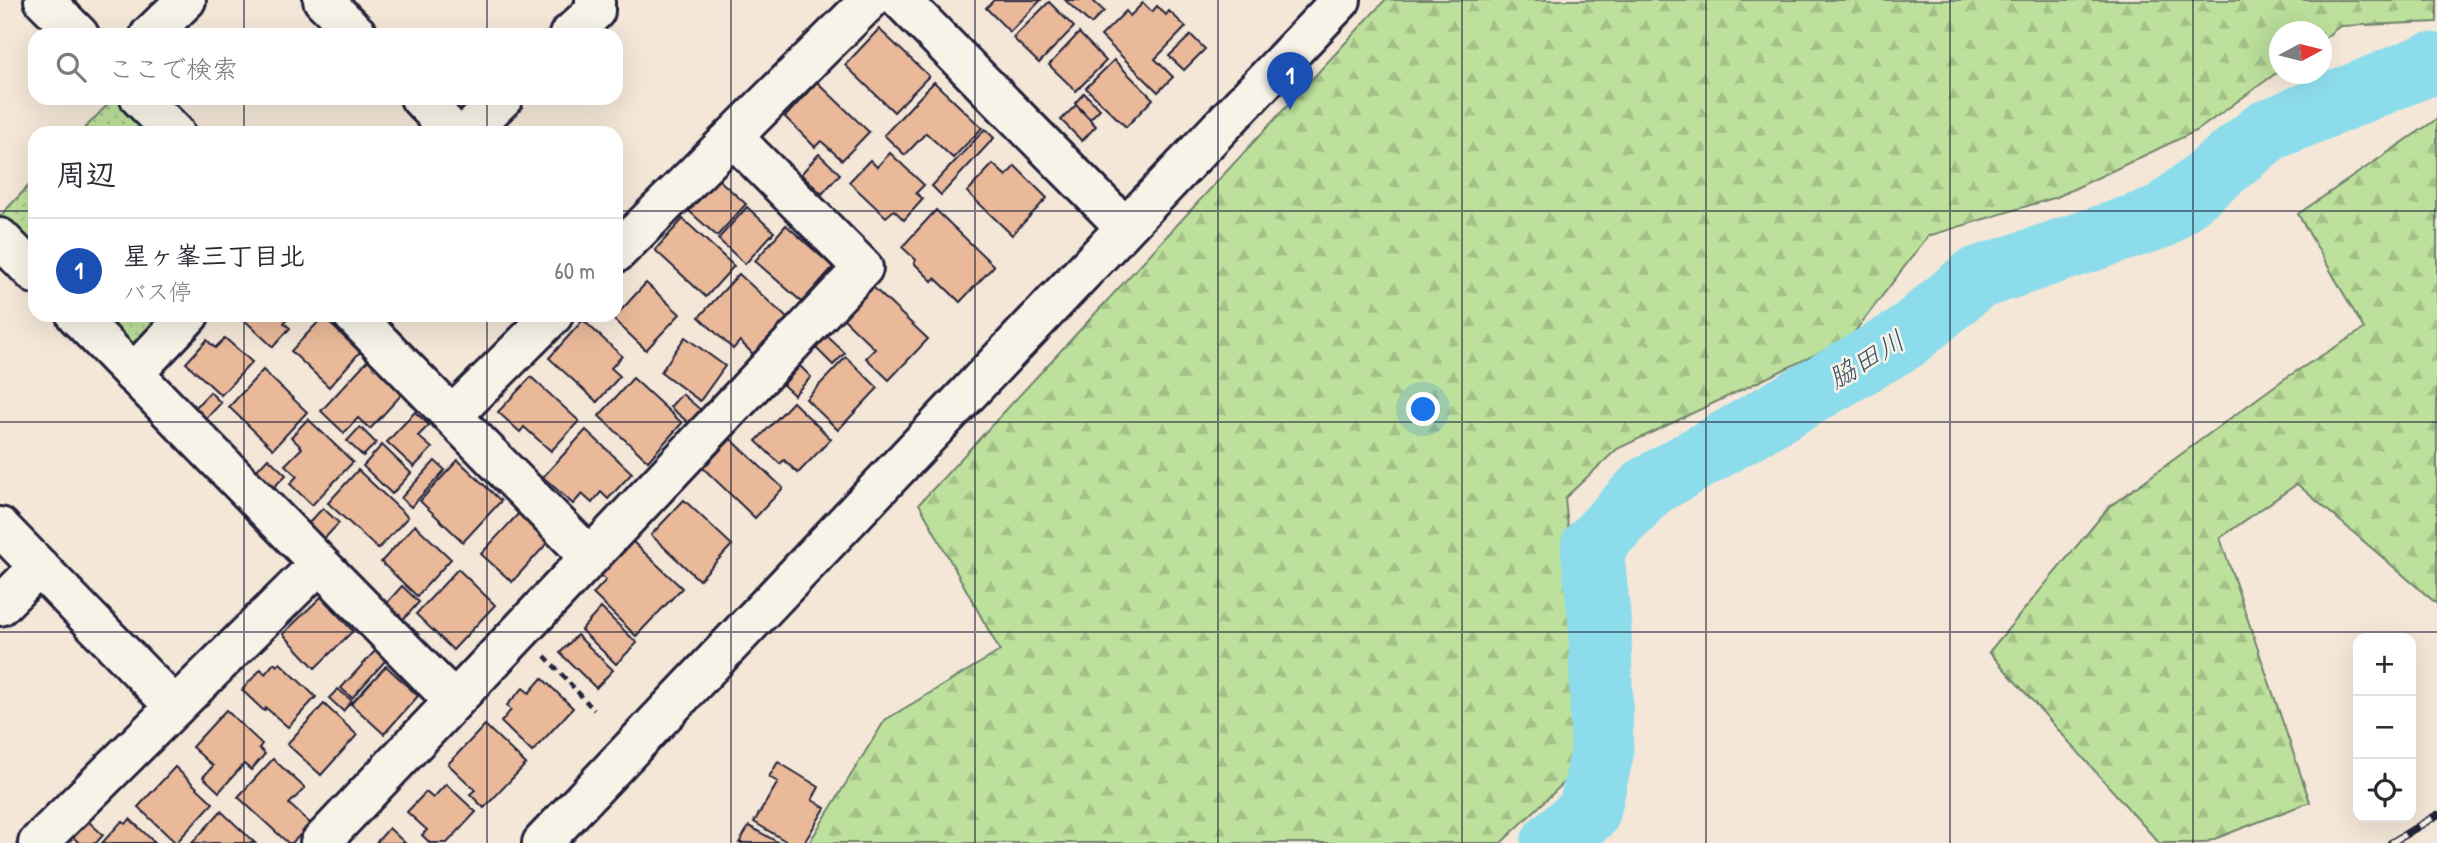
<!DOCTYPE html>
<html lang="ja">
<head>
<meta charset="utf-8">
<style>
  body { margin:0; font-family:"Patrick Hand","Klee One",sans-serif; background:#f7f7f7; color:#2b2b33 }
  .controls { position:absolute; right:21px; bottom:21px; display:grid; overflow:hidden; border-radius:14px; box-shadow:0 7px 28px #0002 }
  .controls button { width:63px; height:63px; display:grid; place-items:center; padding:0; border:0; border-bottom:2px solid #e1e1e2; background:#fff; color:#2b2b33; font:35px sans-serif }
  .compass { position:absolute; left:2269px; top:21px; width:63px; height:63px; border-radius:50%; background:#fff; box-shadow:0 7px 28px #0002; rotate:83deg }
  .you { position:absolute; left:1424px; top:410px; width:24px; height:24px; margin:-18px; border:5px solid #fff; border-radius:50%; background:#1a73e8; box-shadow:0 0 0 10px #1a73e833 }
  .badge { display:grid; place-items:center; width:46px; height:46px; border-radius:50%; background:#b45309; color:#fff; font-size:23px; font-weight:700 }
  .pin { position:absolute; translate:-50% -58px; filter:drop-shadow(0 2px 4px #0008) }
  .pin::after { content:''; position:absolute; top:37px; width:24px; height:21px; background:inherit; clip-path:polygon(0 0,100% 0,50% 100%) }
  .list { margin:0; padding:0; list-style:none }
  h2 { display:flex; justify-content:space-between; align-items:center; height:91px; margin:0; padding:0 28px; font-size:30px }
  h2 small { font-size:23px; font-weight:400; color:#7c7c81 }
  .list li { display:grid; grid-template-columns:46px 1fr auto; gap:21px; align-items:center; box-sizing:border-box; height:105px; padding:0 28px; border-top:2px solid #e1e1e2 }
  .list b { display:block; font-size:26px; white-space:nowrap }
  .list p { margin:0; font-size:23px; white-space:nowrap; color:#7c7c81 }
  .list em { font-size:23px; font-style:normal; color:#7c7c81 }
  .icon { flex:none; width:38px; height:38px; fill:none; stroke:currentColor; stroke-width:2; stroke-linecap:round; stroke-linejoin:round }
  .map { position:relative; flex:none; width:2437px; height:843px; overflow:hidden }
  .search { position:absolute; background:#fff; box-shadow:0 7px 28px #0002; left:28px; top:28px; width:595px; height:77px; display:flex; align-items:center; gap:18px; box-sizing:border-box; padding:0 24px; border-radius:21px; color:#7c7c81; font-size:26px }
  .panel { position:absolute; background:#fff; box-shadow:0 7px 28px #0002; left:28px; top:126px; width:595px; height:196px; border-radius:21px }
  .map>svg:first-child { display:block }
  .forest { fill:url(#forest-firs); stroke:#70826c; stroke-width:2 }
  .park { fill:url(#park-dots); stroke:#70826c; stroke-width:2 }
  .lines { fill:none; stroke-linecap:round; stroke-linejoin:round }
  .river { stroke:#8ddceb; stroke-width:63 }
  .building { fill:#e9b99a; stroke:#22223b; stroke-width:2 }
  .minor-casing { stroke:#22223b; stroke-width:44 }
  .path { stroke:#22223b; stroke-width:4.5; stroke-dasharray:7 5; stroke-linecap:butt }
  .minor { stroke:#f7f3e8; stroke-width:38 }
  .rail-casing { stroke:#22223b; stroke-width:8 }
  .rail { stroke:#f7f3e8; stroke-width:5; stroke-dasharray:16; stroke-linecap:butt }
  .grid { fill:none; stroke:#22223b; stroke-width:2; stroke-opacity:0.55 }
  .labels { text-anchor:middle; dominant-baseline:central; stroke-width:5; stroke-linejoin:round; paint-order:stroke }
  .water-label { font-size:28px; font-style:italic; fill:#3d5067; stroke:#f7f3e8 }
</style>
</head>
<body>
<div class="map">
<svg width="2437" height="843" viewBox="0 0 2437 843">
  <defs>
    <pattern id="forest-firs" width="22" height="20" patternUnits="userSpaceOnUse" patternTransform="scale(1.75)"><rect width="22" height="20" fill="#bde19c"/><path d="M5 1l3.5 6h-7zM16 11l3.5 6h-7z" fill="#a2c187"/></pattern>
    <pattern id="park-dots" width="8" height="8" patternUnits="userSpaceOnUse" patternTransform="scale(1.75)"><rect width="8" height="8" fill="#bde19c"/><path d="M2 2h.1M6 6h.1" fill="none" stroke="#a2c187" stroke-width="1.8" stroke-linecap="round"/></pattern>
  </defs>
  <rect width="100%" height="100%" fill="#f4e7d8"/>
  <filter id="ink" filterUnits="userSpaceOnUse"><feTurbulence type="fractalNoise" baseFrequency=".0143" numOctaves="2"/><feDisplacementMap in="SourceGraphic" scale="14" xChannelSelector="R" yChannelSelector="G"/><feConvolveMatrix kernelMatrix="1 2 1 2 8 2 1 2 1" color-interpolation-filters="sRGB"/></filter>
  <g filter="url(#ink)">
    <!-- forest -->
    <g class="forest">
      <polygon points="1385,0 2437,0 2437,22 2340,26 2322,40 2322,32 2280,32 2279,71 2198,130 2057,197 1928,236 1850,338 1617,449 1565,498 1578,627 1571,776 1501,843 809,843 885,720 1000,651 919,504"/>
      <polygon points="2437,119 2437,604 2297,484 2220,538 2310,802 2204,843 2159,843 1989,652 2109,507 2284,379 2364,329 2298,214"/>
    </g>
    <!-- park -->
    <g class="park">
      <polygon points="114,98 119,98 153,133 80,133"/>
      <polygon points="35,179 35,252 0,216"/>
      <polygon points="96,315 171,315 144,344 128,348"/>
    </g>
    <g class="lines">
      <!-- river -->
      <polyline class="river" points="1552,843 1589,812 1602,754 1600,625 1592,547 1648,487 1904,339 1975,279 2161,217 2267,131 2429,64 2437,65"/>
    </g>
    <!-- building -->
    <g class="building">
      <polygon points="994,0 1041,0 1010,32 986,8"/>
      <polygon points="1065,0 1092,0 1104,11 1091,24"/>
      <polygon points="1049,2 1074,27 1039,63 1013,38"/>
      <polygon points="1143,3 1152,12 1157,6 1166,15 1169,11 1186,27 1155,59 1173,77 1158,92 1101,36 1126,11 1130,16"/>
      <polygon points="879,29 929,76 894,112 845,65"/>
      <polygon points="1079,33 1106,61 1076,91 1049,65"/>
      <polygon points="1191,35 1205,49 1184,70 1169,56"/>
      <polygon points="1114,60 1153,99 1126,127 1086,88"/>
      <polygon points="817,82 869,132 842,160 821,141 815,147 785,117"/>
      <polygon points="934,82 982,128 953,158 926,133 905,155 884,135"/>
      <polygon points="1084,93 1100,109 1090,119 1075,103"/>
      <polygon points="1076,105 1096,126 1082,141 1061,120"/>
      <polygon points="985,129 994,138 941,195 932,186"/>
      <polygon points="890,153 924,185 916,193 923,199 904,220 894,210 886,217 849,182 870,160 877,167"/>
      <polygon points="819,154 840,174 822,194 801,174"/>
      <polygon points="993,164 1006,176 1015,166 1047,198 1012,235 967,192"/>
      <polygon points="718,179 746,204 717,236 689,211"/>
      <polygon points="747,207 774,232 745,264 718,239"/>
      <polygon points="936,210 994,266 960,302 935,278 932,281 914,263 916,260 902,247"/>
      <polygon points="683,219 734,266 706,297 655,250"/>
      <polygon points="786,225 833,267 802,302 755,261"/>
      <polygon points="739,274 787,318 753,354 740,341 733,349 699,317"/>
      <polygon points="646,283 680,314 646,350 613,319"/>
      <polygon points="873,287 928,339 889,380 866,358 875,349 843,318"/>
      <polygon points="239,315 291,315 284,323 290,328 273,347"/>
      <polygon points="323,317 360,352 329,387 291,351"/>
      <polygon points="583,320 622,356 611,368 620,376 597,402 549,358"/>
      <polygon points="827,336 845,353 833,365 816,348"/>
      <polygon points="685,337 725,366 700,401 661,372"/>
      <polygon points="225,338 252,362 221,395 186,363 207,340 215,348"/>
      <polygon points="846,357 878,388 838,430 806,399"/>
      <polygon points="368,360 403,393 370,429 358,418 344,433 321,411"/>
      <polygon points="800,366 811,377 794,395 783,385"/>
      <polygon points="263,370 307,412 273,449 229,407"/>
      <polygon points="531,377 579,421 551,451 524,427 520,432 498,412"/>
      <polygon points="633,378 682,423 648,461 599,416"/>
      <polygon points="210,392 221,403 205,420 193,410"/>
      <polygon points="682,394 702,411 690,424 670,407"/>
      <polygon points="793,402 831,439 798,473 784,460 780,464 756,441"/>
      <polygon points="415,412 429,425 418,436 432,448 414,467 387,442"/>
      <polygon points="308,419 353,462 312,505 290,484 297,476 285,465 302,448 291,437"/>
      <polygon points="360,427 376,443 363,456 347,441"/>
      <polygon points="586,430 632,473 608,499 601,492 592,503 582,494 573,504 543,477"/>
      <polygon points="731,439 783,488 755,518 703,468"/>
      <polygon points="382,445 411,473 392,494 363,466"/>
      <polygon points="268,458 286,475 272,489 254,473"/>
      <polygon points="458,460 501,501 463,542 420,501"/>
      <polygon points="435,461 445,470 411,507 401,498"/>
      <polygon points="358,470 408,517 378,549 328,503"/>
      <polygon points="684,500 732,545 699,580 651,535"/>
      <polygon points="323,508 339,523 322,541 306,526"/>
      <polygon points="520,512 550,540 512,582 481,554"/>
      <polygon points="415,525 451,559 417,596 381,562"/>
      <polygon points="632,541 682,588 636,636 593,594 606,580 601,575"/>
      <polygon points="458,569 495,605 453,650 416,614"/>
      <polygon points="402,586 419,602 402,621 385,605"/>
      <polygon points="321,597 353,631 315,668 283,634"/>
      <polygon points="601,608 637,643 616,664 581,630"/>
      <polygon points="577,635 613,670 596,688 560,653"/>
      <polygon points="376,650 386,660 352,698 341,688"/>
      <polygon points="274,663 277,666 280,663 316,697 288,727 266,708 264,711 242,690 261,669 265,674"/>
      <polygon points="386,666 418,696 384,734 351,704"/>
      <polygon points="542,678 573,708 532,752 501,722 511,710 507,705 523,688 529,693"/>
      <polygon points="338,689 352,701 343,711 329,698"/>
      <polygon points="324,704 357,735 321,775 287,744"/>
      <polygon points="226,710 262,744 259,748 265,754 251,770 244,764 219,792 203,777 213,766 192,747"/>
      <polygon points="485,725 526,764 484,808 470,794 475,790 448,764"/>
      <polygon points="273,759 305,788 289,804 311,824 292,843 288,843 238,797"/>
      <polygon points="778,762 819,787 812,800 825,808 804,843 789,843 754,822 778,782 769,777"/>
      <polygon points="175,767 213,803 176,843 138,807"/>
      <polygon points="446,784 476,812 447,843 430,843 422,835 427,830 407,812 426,792 433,798"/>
      <polygon points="221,811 255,843 192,843"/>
      <polygon points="130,819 155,843 102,843 122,821 126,824"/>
      <polygon points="88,821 103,835 96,843 79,843 73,837"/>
      <polygon points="749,826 779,843 739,843"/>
      <polygon points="389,828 405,843 376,843"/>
    </g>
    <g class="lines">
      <defs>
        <g id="minor">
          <polyline points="44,0 79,35"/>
          <polyline points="323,0 358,35"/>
          <polyline points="901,0 1125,227"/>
          <polyline points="150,35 186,0"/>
          <polyline points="569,35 595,11 595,0"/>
          <polyline points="140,98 175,133"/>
          <polyline points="420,98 454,133"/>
          <polyline points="467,133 503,98"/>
          <polyline points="0,238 35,274"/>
          <polyline points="616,253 870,0"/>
          <polyline points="76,315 454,701"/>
          <polyline points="353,315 590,557"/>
          <polyline points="133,374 189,315"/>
          <polyline points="452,416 553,315"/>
          <polyline points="0,527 175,707"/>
          <polyline points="0,606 39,567"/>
          <polyline points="38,843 319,564"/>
          <polyline points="320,843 863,268 733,137"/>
          <polyline points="542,843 1341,0"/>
        </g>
      </defs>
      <!-- minor casing -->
      <use href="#minor" class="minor-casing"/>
      <!-- path -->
      <polyline class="path" points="545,656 594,710"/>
      <!-- minor -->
      <use href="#minor" class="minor"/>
      <defs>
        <polyline id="rail" points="2391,843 2437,815"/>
      </defs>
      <!-- rail casing -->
      <use href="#rail" class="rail-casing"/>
      <!-- rail -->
      <use href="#rail" class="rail"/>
    </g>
  </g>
  <!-- grid -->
  <path class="grid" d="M244,0V35M487,0V35M731,0V843M975,0V843M1218,0V843M1462,0V843M1706,0V843M1950,0V843M2193,0V843M244,98V133M487,98V133M0,211H35M616,211H2437M244,315V843M487,315V843M0,422H2437M0,632H2437"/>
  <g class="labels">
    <!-- water labels -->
    <g class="water-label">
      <text transform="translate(1866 359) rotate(-31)">脇田川</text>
    </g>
  </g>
</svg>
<div class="controls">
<button>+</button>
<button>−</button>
<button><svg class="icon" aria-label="locate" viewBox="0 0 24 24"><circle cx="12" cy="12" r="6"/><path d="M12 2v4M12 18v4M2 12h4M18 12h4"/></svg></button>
</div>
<svg class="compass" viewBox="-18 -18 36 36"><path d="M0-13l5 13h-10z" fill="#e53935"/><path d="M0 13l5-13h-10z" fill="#7c7c81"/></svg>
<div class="you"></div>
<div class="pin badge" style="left:1290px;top:110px;background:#1a4fb4">1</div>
<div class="search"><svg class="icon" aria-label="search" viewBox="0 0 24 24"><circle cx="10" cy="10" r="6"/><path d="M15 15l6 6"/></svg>ここで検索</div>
<section class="panel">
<h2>周辺<small></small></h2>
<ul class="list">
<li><span class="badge" style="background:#1a4fb4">1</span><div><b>星ヶ峯三丁目北</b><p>バス停</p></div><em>60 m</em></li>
</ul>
</section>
</div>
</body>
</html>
